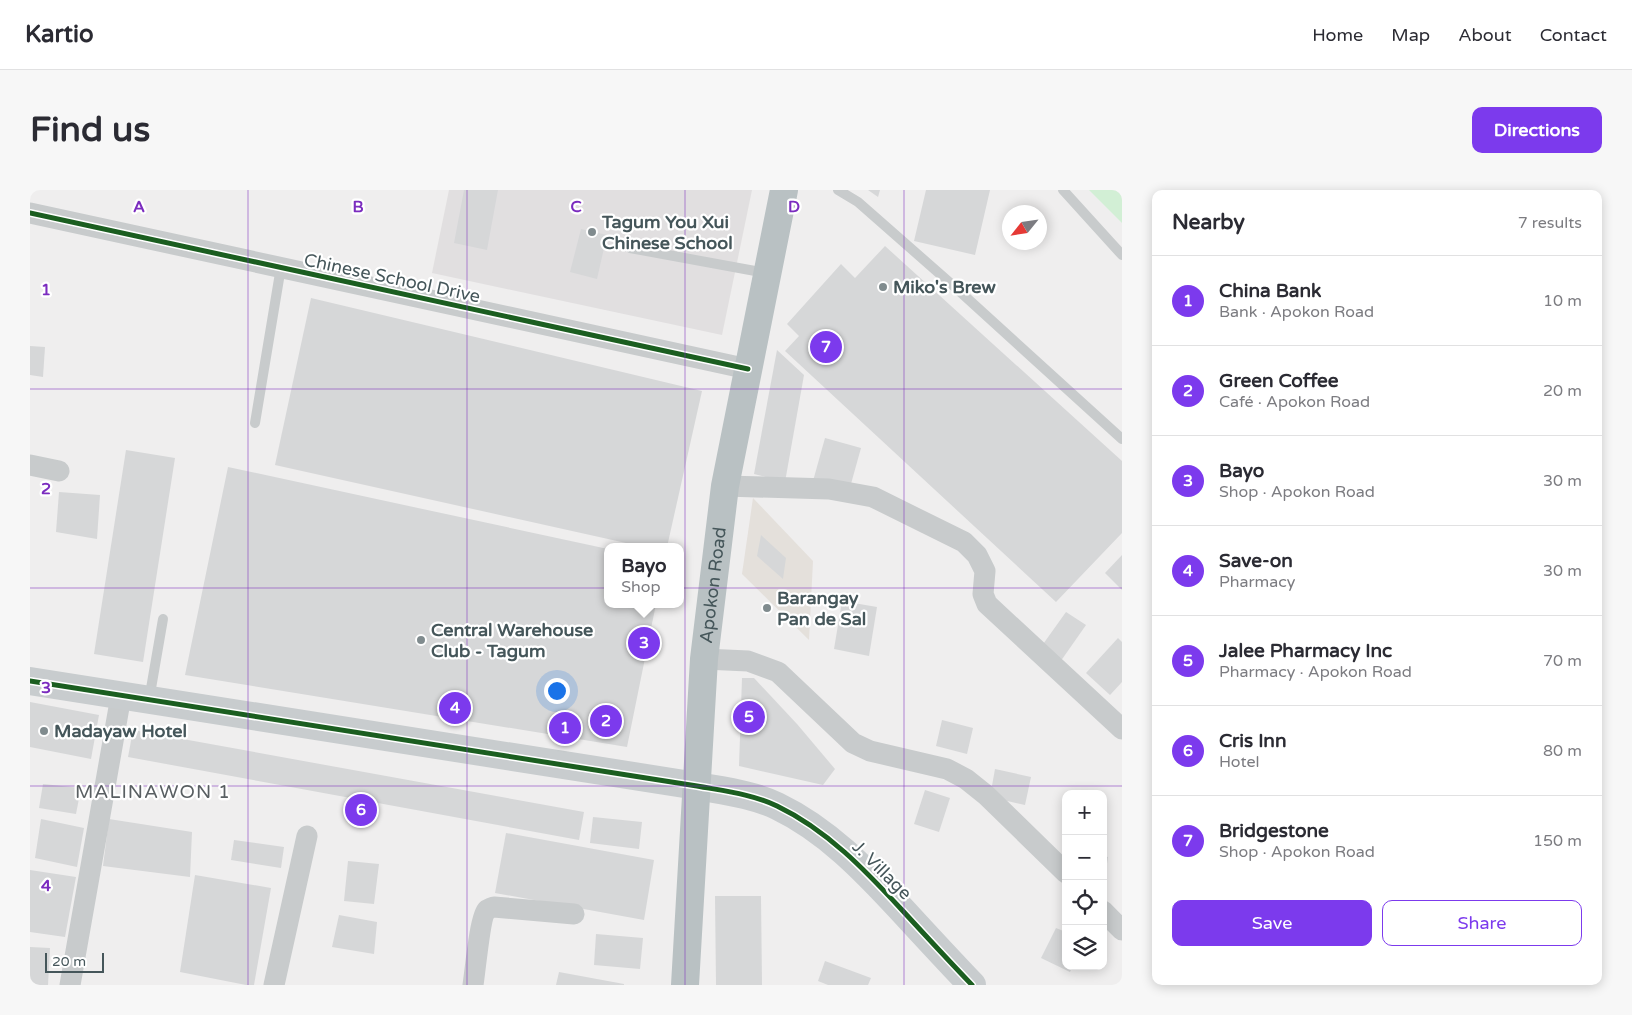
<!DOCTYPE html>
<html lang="en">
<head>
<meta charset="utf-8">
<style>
  body { margin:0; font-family:"Varela Round",sans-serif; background:#f7f7f7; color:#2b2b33 }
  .controls { position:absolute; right:15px; bottom:15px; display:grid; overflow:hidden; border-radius:10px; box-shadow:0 2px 12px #0003 }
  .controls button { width:45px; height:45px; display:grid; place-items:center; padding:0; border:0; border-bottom:1px solid #e1e1e2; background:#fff; color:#2b2b33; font:25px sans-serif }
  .compass { position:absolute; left:972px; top:15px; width:45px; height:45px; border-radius:50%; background:#fff; box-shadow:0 2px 12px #0003; rotate:240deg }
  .scale { position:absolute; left:15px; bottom:12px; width:59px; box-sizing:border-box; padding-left:5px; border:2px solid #45565a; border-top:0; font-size:14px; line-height:18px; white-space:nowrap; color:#45565a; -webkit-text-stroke:4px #fff; paint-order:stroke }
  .you { position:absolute; left:526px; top:500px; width:18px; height:18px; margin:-12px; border:4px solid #fff; border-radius:50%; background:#1a73e8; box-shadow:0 0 0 8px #1a73e833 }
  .badge { display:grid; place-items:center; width:32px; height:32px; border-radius:50%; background:#7c3aed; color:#fff; font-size:16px; font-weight:700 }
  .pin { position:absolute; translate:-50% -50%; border:2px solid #fff; box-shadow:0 1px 5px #0006 }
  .popup { position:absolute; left:574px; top:353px; width:80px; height:65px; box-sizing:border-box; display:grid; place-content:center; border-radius:10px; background:#fff; filter:drop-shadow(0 1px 4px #0005); font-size:16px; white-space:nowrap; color:#7c7c81 }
  .popup b { font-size:19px; color:#2b2b33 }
  .popup::after { content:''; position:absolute; left:50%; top:100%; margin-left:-10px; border:10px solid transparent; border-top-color:#fff }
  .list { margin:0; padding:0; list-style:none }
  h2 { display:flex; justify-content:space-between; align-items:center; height:65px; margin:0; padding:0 20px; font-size:21px }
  h2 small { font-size:16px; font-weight:400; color:#7c7c81 }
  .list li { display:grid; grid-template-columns:32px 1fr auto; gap:15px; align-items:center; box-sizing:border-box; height:90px; padding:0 20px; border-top:1px solid #e1e1e2 }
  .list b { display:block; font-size:19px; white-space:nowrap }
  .list p { margin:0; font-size:16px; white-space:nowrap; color:#7c7c81 }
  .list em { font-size:16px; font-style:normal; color:#7c7c81 }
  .actions { display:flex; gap:10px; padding:15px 20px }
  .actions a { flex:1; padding:11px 0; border:1px solid #7c3aed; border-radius:10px; text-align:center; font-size:18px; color:#7c3aed }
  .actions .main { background:#7c3aed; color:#fff }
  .icon { flex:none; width:28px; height:28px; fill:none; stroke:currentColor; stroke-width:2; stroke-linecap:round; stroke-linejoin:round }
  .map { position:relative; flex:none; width:1092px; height:795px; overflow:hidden; border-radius:10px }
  header { display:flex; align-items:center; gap:30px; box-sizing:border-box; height:70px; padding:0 25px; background:#fff; border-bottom:1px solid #e1e1e2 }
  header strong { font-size:24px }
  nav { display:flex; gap:28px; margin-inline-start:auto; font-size:18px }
  .intro { display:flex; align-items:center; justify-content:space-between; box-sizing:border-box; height:120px; padding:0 30px }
  h1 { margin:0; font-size:35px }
  .button { padding:12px 22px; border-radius:10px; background:#7c3aed; color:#fff; font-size:18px; font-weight:700 }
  main { display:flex; gap:30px; padding:0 30px }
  aside { flex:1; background:#fff; border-radius:10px; box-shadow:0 2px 12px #0003 }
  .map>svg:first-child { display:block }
  .commercial { fill:#e4e0db }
  .education { fill:#e1dfe0 }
  .green { fill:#d2efd5 }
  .building { fill:#d6d7d8 }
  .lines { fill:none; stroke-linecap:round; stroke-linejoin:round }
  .lane { stroke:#c8cbcc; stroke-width:10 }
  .street { stroke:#c8cbcc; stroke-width:21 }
  .secondary { stroke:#c8ccce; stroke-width:28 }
  .highway { stroke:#b9c1c3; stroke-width:28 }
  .cycleway-casing { stroke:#fff; stroke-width:8 }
  .cycleway { stroke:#1b5e20; stroke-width:5 }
  .grid { fill:none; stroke:#7b2cbf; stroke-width:1; stroke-opacity:0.55 }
  .poi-dot { fill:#808b8e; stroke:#fff; stroke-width:2 }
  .labels { text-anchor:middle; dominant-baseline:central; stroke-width:4.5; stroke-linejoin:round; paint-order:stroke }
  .poi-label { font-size:18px; font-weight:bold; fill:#45565a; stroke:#fff; text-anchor:start }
  .street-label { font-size:18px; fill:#45565a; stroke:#fff }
  .neighbourhood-label { font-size:19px; letter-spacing:1px; fill:#595f62; stroke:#fff }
  .grid-label { font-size:16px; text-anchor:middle; font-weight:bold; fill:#7b2cbf; stroke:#fff; stroke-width:4.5; stroke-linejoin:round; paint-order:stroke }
</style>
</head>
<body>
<header>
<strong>Kartio</strong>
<nav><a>Home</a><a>Map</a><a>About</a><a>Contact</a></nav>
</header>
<div class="intro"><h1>Find us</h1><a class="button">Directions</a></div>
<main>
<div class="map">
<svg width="1092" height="795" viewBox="0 0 1092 795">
  <rect width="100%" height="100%" fill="#efeeee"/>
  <!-- commercial -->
  <polygon class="commercial" points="723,308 783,371 779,450 712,384"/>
  <!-- education -->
  <polygon class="education" points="419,0 722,0 692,145 402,83"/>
  <!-- green -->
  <polygon class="green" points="1059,0 1092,0 1092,33"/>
  <!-- building -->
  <g class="building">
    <polygon points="434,0 468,0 457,60 424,53"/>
    <polygon points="838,0 850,0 848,7"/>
    <polygon points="896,0 960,0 945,65 884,51"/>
    <polygon points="551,39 577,45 567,89 540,82"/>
    <polygon points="855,56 1092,271 1092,343 1026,412 755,161 769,146 757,134 811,74 825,88"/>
    <polygon points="281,108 672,201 637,357 614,357 245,275"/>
    <polygon points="0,156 15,157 13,187 0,185"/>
    <polygon points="747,160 774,185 755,292 724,284"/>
    <polygon points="795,248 831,258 819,301 783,291"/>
    <polygon points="96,260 145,268 113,472 64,464"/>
    <polygon points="198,277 578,359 578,414 626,414 597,557 155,485"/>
    <polygon points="29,302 70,305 67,349 26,342"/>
    <polygon points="731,345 756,368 753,389 727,366"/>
    <polygon points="1092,365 1092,400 1075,383"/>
    <polygon points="812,411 847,417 839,466 804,459"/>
    <polygon points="1036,422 1056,435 1028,475 1011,457"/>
    <polygon points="1088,448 1092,452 1092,492 1080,505 1056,483"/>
    <polygon points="712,488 724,488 767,534 805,579 793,595 709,576"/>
    <polygon points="0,512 69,525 61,569 0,557"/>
    <polygon points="912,530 943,538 937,564 906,556"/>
    <polygon points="103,540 554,622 549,650 98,567"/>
    <polygon points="965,579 1001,587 995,615 960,607"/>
    <polygon points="13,594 51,598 46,624 9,618"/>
    <polygon points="895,600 920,608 909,642 884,634"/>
    <polygon points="563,627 612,632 609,659 560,653"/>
    <polygon points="11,629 54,638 47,677 5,668"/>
    <polygon points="79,629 162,642 160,687 73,676"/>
    <polygon points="476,643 624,670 614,730 465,703"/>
    <polygon points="204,650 254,657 251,678 201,670"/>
    <polygon points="1073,666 1078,667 1074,693 1073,693"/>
    <polygon points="318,671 349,674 344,714 314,711"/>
    <polygon points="0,680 46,687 35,747 0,742"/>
    <polygon points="165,685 241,698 224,795 216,795 150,782"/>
    <polygon points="685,706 731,706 732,795 686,795"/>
    <polygon points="309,725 347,732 344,764 302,757"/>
    <polygon points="1026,738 1036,742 1036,776 1043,776 1040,782 1011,768"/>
    <polygon points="566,744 613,748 610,779 564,775"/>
    <polygon points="0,757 20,758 18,795 0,795"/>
    <polygon points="795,771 841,788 838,795 798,795 788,791"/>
    <polygon points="529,782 594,794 594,795 526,795"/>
  </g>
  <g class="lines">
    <!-- lane -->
    <g class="lane">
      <polyline points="808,0 828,12 927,99 1092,249"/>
      <polyline points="1033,0 1092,65"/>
      <polyline points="600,58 736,83"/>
      <polyline points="225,233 251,77"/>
      <polyline points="119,510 133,429"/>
    </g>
    <!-- street -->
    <g class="street">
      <polyline points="0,23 718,179"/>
      <polyline points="0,275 29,281"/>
      <polyline points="695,296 799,299 843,307 934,352 947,365 955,381 953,404 957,414 1092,539"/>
      <polyline points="674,469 718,471 748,482 823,553 840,561 917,579 936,589 956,605 1036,683"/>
      <polyline points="1073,721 1092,740"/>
      <polyline points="40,795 91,506"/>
      <polyline points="244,795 277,646"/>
      <path d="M443,795C445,783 450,726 457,720C458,719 463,717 464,717L544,724"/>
    </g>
    <!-- secondary -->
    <path class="secondary" d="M0,491L667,596C694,601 722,604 747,616C797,640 835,680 872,720C895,745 918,770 942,795"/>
    <!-- highway -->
    <path class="highway" id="s1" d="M655,795L674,469L695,296L754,0"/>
    <defs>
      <g id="cycleway">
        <polyline points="0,23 718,179"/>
        <path d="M0,491L667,596C694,601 722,604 747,616C797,640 835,680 872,720C895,745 918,770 942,795"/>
      </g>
    </defs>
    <!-- cycleway casing -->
    <use href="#cycleway" class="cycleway-casing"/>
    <!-- cycleway -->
    <use href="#cycleway" class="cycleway"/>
  </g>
  <!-- grid -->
  <path class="grid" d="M218,0V795M437,0V795M655,0V795M874,0V795M0,199H1092M0,398H1092M0,596H1092"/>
  <!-- markers -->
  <g class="poi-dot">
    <circle cx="562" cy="42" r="5"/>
    <circle cx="853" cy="97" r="5"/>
    <circle cx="737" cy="418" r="5"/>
    <circle cx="391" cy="450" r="5"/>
    <circle cx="14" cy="541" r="5"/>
  </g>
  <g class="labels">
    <!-- poi labels -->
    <g class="poi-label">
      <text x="572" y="32">Tagum You Xui<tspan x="572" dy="21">Chinese School</tspan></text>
      <text x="863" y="97">Miko's Brew</text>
      <text x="747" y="408">Barangay<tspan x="747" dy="21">Pan de Sal</tspan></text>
      <text x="401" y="440">Central Warehouse<tspan x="401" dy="21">Club - Tagum</tspan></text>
      <text x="24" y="541">Madayaw Hotel</text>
    </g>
    <!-- street labels -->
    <g class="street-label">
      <text transform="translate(362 88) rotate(12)">Chinese School Drive</text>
      <text stroke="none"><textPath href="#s1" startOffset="401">Apokon Road</textPath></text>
      <text transform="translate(852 680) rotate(45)">J. Village</text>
    </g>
    <!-- neighbourhood labels -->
    <g class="neighbourhood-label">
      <text x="123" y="602">MALINAWON 1</text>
    </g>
  </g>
  <g class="grid-label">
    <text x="109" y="22">A</text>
    <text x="328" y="22">B</text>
    <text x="546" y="22">C</text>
    <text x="764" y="22">D</text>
    <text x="16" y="105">1</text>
    <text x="16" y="304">2</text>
    <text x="16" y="503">3</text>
    <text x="16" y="701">4</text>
  </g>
</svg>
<div class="controls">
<button>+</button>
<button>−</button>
<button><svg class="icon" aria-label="locate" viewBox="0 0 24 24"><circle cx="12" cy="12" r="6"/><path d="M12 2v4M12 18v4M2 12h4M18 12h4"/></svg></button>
<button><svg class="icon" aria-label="layers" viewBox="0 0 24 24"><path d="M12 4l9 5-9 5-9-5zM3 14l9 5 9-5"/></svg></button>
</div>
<svg class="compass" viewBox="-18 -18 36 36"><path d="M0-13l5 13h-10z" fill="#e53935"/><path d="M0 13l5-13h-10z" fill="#7c7c81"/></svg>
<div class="scale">20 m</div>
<div class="you"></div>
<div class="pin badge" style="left:535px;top:538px">1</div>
<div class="pin badge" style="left:576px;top:531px">2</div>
<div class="pin badge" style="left:614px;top:453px">3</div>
<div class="popup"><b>Bayo</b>Shop</div>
<div class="pin badge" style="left:425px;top:518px">4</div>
<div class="pin badge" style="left:719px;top:527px">5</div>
<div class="pin badge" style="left:331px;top:620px">6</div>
<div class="pin badge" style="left:796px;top:157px">7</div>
</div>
<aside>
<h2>Nearby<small>7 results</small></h2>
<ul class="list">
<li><span class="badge">1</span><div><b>China Bank</b><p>Bank · Apokon Road</p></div><em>10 m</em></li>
<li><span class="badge">2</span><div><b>Green Coffee</b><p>Café · Apokon Road</p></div><em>20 m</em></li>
<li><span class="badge">3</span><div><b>Bayo</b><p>Shop · Apokon Road</p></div><em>30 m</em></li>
<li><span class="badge">4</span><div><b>Save-on</b><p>Pharmacy</p></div><em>30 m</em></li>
<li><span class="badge">5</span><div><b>Jalee Pharmacy Inc</b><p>Pharmacy · Apokon Road</p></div><em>70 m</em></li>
<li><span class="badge">6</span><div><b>Cris Inn</b><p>Hotel</p></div><em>80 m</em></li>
<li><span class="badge">7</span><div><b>Bridgestone</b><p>Shop · Apokon Road</p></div><em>150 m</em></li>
</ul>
<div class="actions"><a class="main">Save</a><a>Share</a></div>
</aside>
</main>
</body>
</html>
